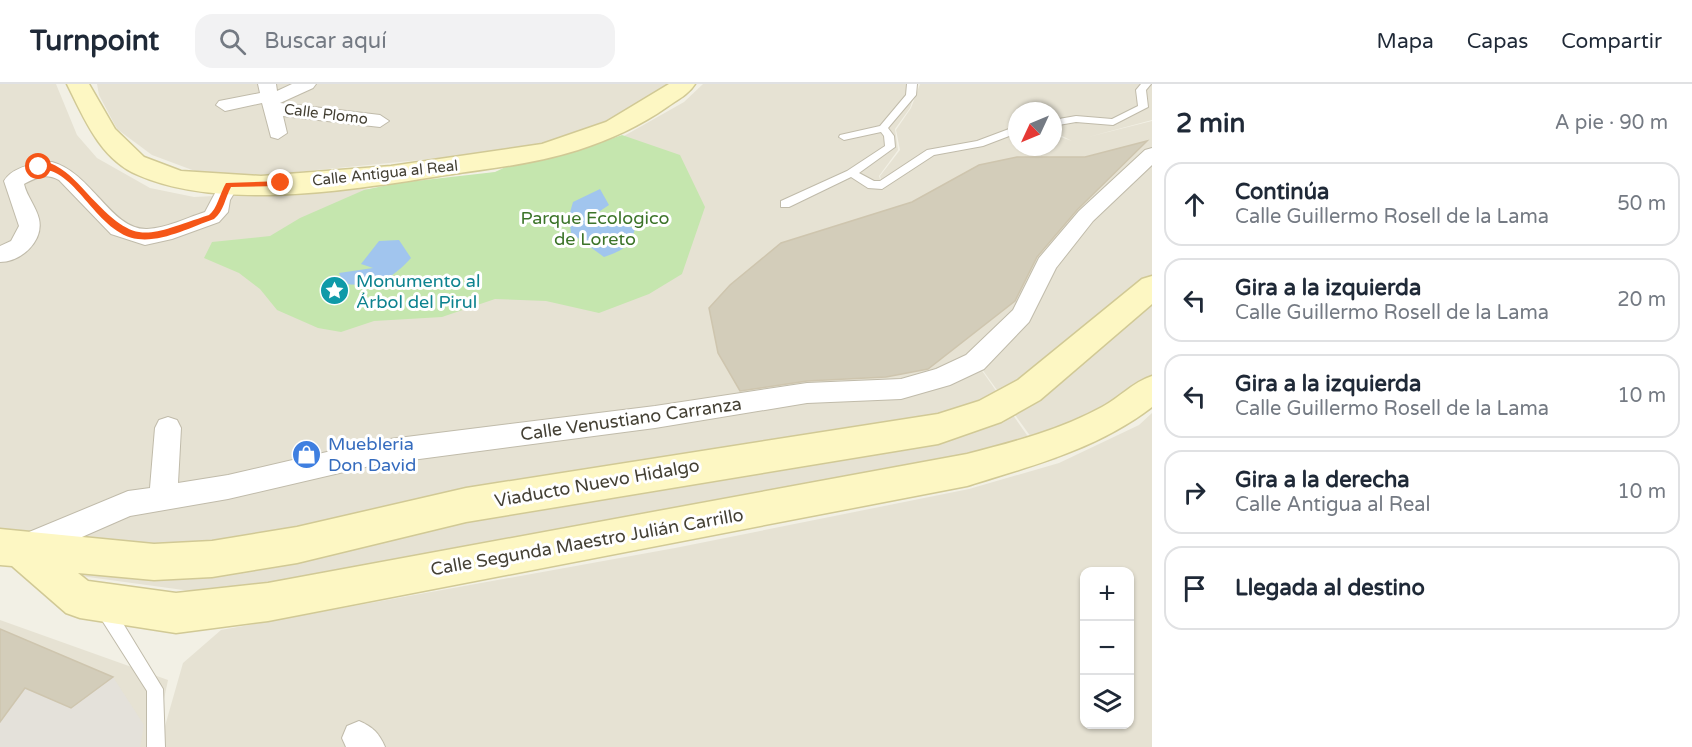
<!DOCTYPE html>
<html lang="es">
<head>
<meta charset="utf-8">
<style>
  body { margin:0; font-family:"Varela Round",sans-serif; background:#f2f2f3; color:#1f2937 }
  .controls { position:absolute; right:18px; bottom:18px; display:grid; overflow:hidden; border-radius:12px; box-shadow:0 2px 4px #0004 }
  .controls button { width:54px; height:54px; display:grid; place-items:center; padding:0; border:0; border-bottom:2px solid #e0e1e3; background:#fff; color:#1f2937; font:30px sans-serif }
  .compass { position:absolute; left:1008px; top:18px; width:54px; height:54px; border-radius:50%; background:#fff; box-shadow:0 2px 4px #0004; rotate:226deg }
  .stop { position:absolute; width:18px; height:18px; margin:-14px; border:4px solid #f55618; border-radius:50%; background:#fff }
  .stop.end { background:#f55618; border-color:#fff; box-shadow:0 2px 6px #0008 }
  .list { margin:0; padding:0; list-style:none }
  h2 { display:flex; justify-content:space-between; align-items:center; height:78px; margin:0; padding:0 24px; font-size:26px }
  h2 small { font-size:20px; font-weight:400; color:#747a83 }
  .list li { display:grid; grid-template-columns:39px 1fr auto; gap:18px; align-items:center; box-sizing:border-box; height:84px; margin:0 12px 12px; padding:0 12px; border:2px solid #e0e1e3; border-radius:18px }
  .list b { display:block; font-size:22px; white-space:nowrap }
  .list p { margin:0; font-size:20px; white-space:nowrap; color:#747a83 }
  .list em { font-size:20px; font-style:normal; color:#747a83 }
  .icon { flex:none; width:33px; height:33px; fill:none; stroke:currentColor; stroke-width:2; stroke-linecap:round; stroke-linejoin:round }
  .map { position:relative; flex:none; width:1152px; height:663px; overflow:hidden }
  header { display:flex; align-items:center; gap:36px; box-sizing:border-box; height:84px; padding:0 30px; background:#fff; border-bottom:2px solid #e0e1e3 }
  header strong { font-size:28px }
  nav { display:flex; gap:33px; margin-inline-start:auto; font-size:21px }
  .search { width:420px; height:54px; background:#f2f2f3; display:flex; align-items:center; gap:15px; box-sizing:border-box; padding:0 21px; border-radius:18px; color:#747a83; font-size:22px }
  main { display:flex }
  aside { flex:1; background:#fff }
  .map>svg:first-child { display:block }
  .residential { fill:#e6e2d3; fill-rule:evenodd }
  .industrial { fill:#e4e1da }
  .green { fill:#c5e6ae }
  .water { fill:#a1c5ee }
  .building { fill:#d3cdba; stroke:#cec5ae; stroke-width:1.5 }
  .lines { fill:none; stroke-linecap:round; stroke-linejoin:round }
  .lane-casing { stroke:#c0bbaa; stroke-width:2 }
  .street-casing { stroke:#c0bbaa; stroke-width:2 }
  .secondary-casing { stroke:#d1c995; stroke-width:3 }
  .lane { fill:#fff; fill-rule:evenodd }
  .street { fill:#fff; fill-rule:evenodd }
  .secondary { fill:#fdf7c3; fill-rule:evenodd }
  .route { fill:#f55618 }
  .labels { text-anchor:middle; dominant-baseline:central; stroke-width:6; stroke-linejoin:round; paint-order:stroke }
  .far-street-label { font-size:15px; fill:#444034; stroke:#fff }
  .park-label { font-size:18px; fill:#3c7429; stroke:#fff }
  .culture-label { font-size:18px; fill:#0d838f; stroke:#fff; text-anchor:start }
  .street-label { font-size:18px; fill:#444034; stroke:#fff }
  .shop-label { font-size:18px; fill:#366cbe; stroke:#fff; text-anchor:start }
</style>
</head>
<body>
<header>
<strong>Turnpoint</strong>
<div class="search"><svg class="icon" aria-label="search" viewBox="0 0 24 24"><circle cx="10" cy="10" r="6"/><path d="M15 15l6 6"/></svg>Buscar aquí</div>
<nav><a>Mapa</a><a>Capas</a><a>Compartir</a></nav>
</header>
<main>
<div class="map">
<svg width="1152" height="663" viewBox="0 0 1152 663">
  <rect width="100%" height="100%" fill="#f2f0e5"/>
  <!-- residential -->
  <g class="residential">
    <path d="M0,0H56L77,51L97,74L150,104L194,113L431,102L601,65L684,18L703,0H918L910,24L895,45L898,66L879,92L884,107L880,92L900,66L896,46L911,24L920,0H1152V36L1088,53L1152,37V74L1091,133L978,281L1029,354L1057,371V375L970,400L676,457L198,508L0,481ZM1017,27H1053V52L1058,50L1072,57L1058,52L1053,53V63L1021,66L1026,63H1017Z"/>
    <polygon points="97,0 669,0 606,39 532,65 265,91 203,90 152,71 117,45 99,11"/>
    <polygon points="1152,77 1152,321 1136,336 1060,371 1031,353 979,281 1053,181 1092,134"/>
    <path d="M1152,329V663H159L183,579L221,546L675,464L969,405L1059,379L1139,341ZM1084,488H1130V640H1084Z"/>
    <polygon points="0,536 168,596 154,663 0,663"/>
  </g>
  <!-- industrial -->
  <polygon class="industrial" points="0,545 113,593 144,641 140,663 0,663"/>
  <!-- green -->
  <polygon class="green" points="622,51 680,71 705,123 682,190 649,210 599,229 546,217 495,215 442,233 374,237 341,248 318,244 277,226 260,205 239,189 204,174 212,158 270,152 300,134 364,106 398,99 495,88 529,72 583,65"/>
  <!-- water -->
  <g class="water">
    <path d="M600,105L609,121L597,129L612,138L635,144C631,163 621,167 604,173L571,149L569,132L573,118Z"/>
    <path d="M399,156L411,174C390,197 375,203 344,200L339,189L373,184L361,180L379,157Z"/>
  </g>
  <!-- building -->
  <g class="building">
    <polygon points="1147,57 1077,126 1037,173 1015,217 928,285 886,293 807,297 740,307 718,269 709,224 730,201 781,159 912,118 979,81 1017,73 1085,73"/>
    <polygon points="0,545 113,593 71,624 25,604 0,638"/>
  </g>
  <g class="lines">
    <defs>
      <g id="lane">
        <polygon points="907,0 917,0 916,11 888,44 894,52 895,63 859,89 874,97 880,97 927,66 977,57 1017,42 1017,49 983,62 934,71 882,105 868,104 851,93 789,123 781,123 781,117 847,87 885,62 884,52 881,48 844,56 839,53 840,51 880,42 906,11"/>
        <polygon points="1141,0 1151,0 1146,6 1148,23 1113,41 1076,38 1053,42 1053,36 1076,32 1112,35 1138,22 1136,6"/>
        <polygon points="104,516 110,518 163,605 165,663 147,663 147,607 98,530 96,524 98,518"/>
      </g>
      <g id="street">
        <polygon points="258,0 276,0 277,7 292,0 316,0 313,4 280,19 380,31 389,37 380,43 283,32 287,49 278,55 271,53 262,19 225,27 216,21 219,17 260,9"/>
        <polygon points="1152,64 1152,81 1093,137 1056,184 1029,238 984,285 950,301 901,315 807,319 655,344 374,381 228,415 130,432 27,477 17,473 13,463 17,453 128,407 150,404 155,344 159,336 168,333 177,336 181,344 178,399 228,391 374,357 655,322 807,299 901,295 936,285 966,271 1013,226 1039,174 1079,127 1145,66"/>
        <path d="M52,78C92,89 111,146 147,145C167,144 186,134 205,128L222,96H236L239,101L230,116L228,128L219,138L172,155L145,161L111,150L59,96C45,89 38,93 24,100C27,113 36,122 39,135C44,157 21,178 0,178V162L11,157L19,142L4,97C13,82 36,79 52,78Z"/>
        <path d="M359,637C373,643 379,649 385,663H346L342,654L347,642Z"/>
      </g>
      <g id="secondary">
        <path d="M67,0H89L115,45L144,73L181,87L261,92L391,82L542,60L606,38L669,0H695C689,10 677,16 667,23C640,42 609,56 578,66C537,79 495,84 453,90C362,104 224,129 138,91C100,75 84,34 67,0Z"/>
        <path d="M1152,192V220L1040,316L1001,338L938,360L466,438L297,479L212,493L154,496L78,489L88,497L176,509L268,499L967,370C1013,358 1060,346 1102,323C1119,314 1133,298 1152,292V323C1097,365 1032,382 967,402L268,537L176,549L80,534L66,529L12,482L0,481V445L154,460L212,457L297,443L466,404L938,330L979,317L1018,296L1142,195Z"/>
      </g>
    </defs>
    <!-- lane casing -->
    <use href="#lane" class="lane-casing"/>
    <!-- street casing -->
    <use href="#street" class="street-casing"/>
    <!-- secondary casing -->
    <use href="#secondary" class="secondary-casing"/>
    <!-- lane -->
    <use href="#lane" class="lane"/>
    <!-- street -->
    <use href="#street" class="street"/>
    <!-- secondary -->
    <use href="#secondary" class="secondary"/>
  </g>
  <!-- route -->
  <path class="route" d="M50,79C65,85 75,96 86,108C137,163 142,153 209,131C217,125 220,109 226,99L281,97L285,99L281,102L231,103C225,114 224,127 214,135C191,143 163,158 138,155C96,150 75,81 39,86L35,83Z"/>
  <!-- icons -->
  <defs>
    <symbol id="sight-disc" viewBox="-11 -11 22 22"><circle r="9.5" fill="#0f9aa8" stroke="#fff"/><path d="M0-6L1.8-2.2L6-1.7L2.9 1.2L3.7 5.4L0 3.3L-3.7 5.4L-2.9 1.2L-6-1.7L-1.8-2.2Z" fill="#fff"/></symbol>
    <symbol id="shop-disc" viewBox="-11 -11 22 22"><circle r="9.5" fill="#3f7fe0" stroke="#fff"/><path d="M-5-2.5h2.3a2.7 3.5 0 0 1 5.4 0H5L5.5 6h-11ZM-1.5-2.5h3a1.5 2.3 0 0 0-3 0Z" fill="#fff"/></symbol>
  </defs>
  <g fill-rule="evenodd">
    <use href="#sight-disc" x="318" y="190" width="33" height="33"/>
    <use href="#shop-disc" x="290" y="354" width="33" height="33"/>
  </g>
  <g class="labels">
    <!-- far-street labels -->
    <g class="far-street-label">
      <text transform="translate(326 30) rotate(7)">Calle Plomo</text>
      <text transform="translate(385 89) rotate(-6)">Calle Antigua al Real</text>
    </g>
    <!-- park labels -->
    <g class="park-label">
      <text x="595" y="134">Parque Ecologico<tspan x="595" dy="21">de Loreto</tspan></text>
    </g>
    <!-- culture labels -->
    <g class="culture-label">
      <text x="356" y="197">Monumento al<tspan x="356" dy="21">Árbol del Pirul</tspan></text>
    </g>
    <!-- street labels -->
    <g class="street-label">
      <text transform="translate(631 335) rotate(-8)">Calle Venustiano Carranza</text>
      <text transform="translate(597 399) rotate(-10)">Viaducto Nuevo Hidalgo</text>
      <text transform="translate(587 458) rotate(-10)">Calle Segunda Maestro Julián Carrillo</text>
    </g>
    <!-- shop labels -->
    <g class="shop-label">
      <text x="328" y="360">Muebleria<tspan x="328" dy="21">Don David</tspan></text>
    </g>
  </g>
</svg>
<div class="controls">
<button>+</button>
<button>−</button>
<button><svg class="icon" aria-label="layers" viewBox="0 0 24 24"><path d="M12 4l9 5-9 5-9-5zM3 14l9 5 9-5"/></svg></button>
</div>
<svg class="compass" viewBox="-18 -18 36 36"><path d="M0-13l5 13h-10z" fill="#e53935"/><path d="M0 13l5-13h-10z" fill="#747a83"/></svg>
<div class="stop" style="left:39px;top:83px"></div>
<div class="stop end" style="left:281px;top:99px"></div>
</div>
<aside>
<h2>2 min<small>A pie · 90 m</small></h2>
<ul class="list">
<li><svg class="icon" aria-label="ahead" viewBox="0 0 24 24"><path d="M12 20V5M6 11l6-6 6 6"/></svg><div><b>Continúa</b><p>Calle Guillermo Rosell de la Lama</p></div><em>50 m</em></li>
<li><svg class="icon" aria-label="left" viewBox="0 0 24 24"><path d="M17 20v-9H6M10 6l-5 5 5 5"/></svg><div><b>Gira a la izquierda</b><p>Calle Guillermo Rosell de la Lama</p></div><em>20 m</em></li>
<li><svg class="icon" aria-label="left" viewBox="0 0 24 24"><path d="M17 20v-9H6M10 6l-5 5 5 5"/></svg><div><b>Gira a la izquierda</b><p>Calle Guillermo Rosell de la Lama</p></div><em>10 m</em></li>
<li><svg class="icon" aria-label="right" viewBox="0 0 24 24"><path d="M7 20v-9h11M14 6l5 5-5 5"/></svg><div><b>Gira a la derecha</b><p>Calle Antigua al Real</p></div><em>10 m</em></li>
<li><svg class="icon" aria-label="arrive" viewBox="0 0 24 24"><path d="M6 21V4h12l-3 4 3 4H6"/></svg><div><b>Llegada al destino</b></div></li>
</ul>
</aside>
</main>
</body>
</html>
